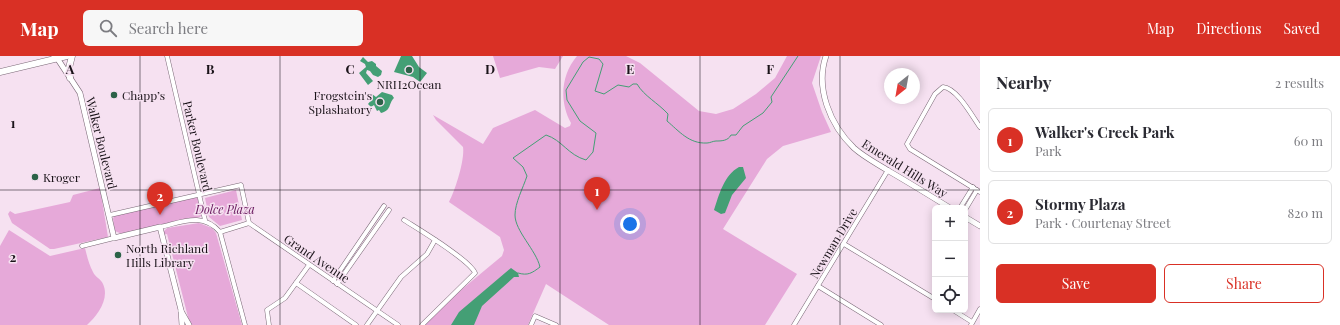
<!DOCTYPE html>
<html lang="en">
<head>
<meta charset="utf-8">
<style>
  body { margin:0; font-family:"Playfair Display",serif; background:#f7f7f7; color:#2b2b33 }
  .controls { position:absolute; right:12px; bottom:12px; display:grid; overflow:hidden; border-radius:6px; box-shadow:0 2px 10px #0003 }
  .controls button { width:36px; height:36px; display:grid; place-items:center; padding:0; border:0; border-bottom:1px solid #e1e1e2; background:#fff; color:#2b2b33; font:20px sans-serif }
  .compass { position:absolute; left:884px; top:12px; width:36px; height:36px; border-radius:50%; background:#fff; box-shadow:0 2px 10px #0003; rotate:211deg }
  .you { position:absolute; left:630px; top:168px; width:14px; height:14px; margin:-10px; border:3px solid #fff; border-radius:50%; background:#1a73e8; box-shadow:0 0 0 6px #1a73e833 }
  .badge { display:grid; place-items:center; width:26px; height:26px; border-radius:50%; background:#d93025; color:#fff; font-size:13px; font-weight:700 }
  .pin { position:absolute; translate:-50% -33px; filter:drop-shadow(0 1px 2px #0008) }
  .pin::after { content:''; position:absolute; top:21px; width:14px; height:12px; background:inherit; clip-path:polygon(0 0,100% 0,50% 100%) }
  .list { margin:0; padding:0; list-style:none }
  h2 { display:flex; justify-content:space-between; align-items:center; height:52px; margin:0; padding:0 16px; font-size:17px }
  h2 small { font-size:13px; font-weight:400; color:#7c7c81 }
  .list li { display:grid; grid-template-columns:26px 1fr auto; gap:12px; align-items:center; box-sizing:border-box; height:64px; margin:0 8px 8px; padding:0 8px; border:1px solid #e1e1e2; border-radius:6px }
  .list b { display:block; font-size:15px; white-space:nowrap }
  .list p { margin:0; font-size:13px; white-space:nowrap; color:#7c7c81 }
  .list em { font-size:13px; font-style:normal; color:#7c7c81 }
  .actions { display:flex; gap:8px; padding:12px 16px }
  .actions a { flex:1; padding:9px 0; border:1px solid #d93025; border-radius:6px; text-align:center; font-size:14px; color:#d93025 }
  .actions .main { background:#d93025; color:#fff }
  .icon { flex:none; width:22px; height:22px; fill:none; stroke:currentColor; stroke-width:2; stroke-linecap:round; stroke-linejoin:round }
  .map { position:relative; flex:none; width:980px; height:269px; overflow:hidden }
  header { display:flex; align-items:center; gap:24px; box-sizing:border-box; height:56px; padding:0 20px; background:#d93025; color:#fff }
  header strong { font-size:19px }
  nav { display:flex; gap:22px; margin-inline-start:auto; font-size:14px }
  .search { width:280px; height:36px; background:#f7f7f7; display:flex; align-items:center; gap:10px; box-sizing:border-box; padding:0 14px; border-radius:6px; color:#7c7c81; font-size:15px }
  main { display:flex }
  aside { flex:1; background:#fff }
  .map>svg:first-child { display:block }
  .green { fill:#e6a9d9 }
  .water { fill:#449f75 }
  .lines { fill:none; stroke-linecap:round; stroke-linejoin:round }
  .stream { stroke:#449f75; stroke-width:1 }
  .minor-casing { stroke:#7a6876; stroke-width:5 }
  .tertiary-casing { stroke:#7a6876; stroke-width:6 }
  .primary-casing { stroke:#7a6876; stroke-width:7 }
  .minor { stroke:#fff; stroke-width:4 }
  .tertiary { stroke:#fff; stroke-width:5 }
  .primary { stroke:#fff; stroke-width:6 }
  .grid { fill:none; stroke:#1a1319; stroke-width:1; stroke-opacity:0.55 }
  .poi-dot { fill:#2c6248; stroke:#f6e1f1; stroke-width:1.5 }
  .labels { text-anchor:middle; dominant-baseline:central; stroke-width:3; stroke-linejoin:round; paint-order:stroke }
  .poi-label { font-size:12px; fill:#1a1319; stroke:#f6e1f1; text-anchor:start }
  .street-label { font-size:12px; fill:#1a1319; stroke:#f6e1f1 }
  .park-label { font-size:12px; font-style:italic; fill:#69195e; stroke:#f6e1f1 }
  .grid-label { font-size:13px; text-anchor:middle; font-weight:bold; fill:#1a1319; stroke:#f6e1f1; stroke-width:3; stroke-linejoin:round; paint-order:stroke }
</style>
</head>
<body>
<header>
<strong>Map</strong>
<div class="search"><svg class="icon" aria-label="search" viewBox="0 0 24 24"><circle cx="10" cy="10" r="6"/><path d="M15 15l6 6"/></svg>Search here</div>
<nav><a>Map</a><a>Directions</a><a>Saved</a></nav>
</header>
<main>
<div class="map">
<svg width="980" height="269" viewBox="0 0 980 269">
  <rect width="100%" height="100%" fill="#f6e1f1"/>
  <!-- green -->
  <g class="green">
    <polygon points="493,0 563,0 555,13 539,11 500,22"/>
    <path d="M577,0H626L640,7L699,55L716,58L733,53L756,38L775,22L787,0H821L812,27L822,56L831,76L783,90L767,103L723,173L797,218L765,269H609L546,228L528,269H425L461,234L502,200L504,194L500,181L449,146C455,135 465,104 463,91L436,64L433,59L483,88L493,72L535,54L565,72L570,70L571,67C559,45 561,19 577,0Z"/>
    <polygon points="100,132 108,181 54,193 50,193 12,167 8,158 10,155 15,158 70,146 73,139"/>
    <polygon points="236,134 242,164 220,170 209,161 205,142"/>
    <polygon points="196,141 198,143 202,159 200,161 122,178 115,175 113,163 114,160"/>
    <polygon points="199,167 212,172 216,177 242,269 190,269 167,178 164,179 164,175 167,172"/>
    <path d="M9,174L50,200L85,192C87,200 89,209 93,216C95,221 101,223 103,228C110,243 97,260 87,269H0V190Z"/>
  </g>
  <!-- water -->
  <g class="water">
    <polygon points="401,0 412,0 419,11 427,17 420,26 413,21 394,16"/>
    <polygon points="363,1 368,6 372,5 376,8 376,10 382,15 381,19 378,21 373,19 370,15 367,14 366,17 373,25 368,29 359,17 366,11 365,8 360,5"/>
    <path d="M382,36L392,39L394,42C388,48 392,54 381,57L379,54L377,55L374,49L371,51L368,48L373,42L372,38L376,41Z"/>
    <path d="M739,111H743L746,122L732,139L725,157L721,158L714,154C719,139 724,119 739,111Z"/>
    <polygon points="511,212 518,217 519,221 514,221 482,250 474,269 451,269 459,256"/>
  </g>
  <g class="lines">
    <!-- stream -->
    <path class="stream" d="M518,217C528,220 532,217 540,211C536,194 515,175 515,159C515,147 523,132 527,120L523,111L513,102L546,79C562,84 568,99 586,104L593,96L596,77L580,65L567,44L566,34L583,6L589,1L599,3L603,8L595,35L604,38L618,29L629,31L633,28H637C644,40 658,47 668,58L667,65C679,75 689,88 707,87C710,87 713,85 716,85C721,85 728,85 731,79H736L743,70L763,57L772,46L771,41L798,0"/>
    <defs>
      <g id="minor">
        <polyline points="167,0 205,164"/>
        <path d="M980,71C972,60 957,32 943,31L935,38L907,88L910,93L980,136"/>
        <polyline points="960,152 973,131"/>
        <polyline points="965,154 977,134"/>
        <polyline points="110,159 241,129 249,167"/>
        <path d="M404,164C418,173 470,204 475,217L422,269"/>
        <path d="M160,171C183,166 202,156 220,176L245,269"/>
        <polyline points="220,176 249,167 398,269"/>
        <polyline points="844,188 935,243"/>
        <polyline points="82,190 114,182"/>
        <polyline points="333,225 384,150"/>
        <polyline points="296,227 356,269"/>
        <polyline points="337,228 389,154"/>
        <polyline points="818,230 881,269"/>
        <polyline points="953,254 972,266"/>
        <polyline points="269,269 267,254 285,242 309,209"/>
        <polyline points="367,269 401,221 427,198 435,184"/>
        <polyline points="531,269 535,260 556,269"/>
        <polyline points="794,269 888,114"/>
        <polyline points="971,269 980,253"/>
      </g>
      <g id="tertiary">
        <polyline points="54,0 57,2 80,37 114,182 160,171 181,254 182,269"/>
        <path d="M826,0C815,32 830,69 854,92C864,101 876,107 887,114C908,126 929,139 950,152"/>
        <polyline points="965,161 980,170"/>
        <polyline points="181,255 189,269"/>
      </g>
      <g id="primary">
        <polyline points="0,16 67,0"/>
        <polyline points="70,22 69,12 72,0"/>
      </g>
    </defs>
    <!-- minor casing -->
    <use href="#minor" class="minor-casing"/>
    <!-- tertiary casing -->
    <use href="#tertiary" class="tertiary-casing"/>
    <!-- primary casing -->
    <use href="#primary" class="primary-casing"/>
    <!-- minor -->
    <use href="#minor" class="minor"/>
    <!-- tertiary -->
    <use href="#tertiary" class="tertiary"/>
    <!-- primary -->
    <use href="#primary" class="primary"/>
  </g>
  <!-- grid -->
  <path class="grid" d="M140,0V269M280,0V269M420,0V269M560,0V269M700,0V269M840,0V269M0,134H980"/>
  <!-- markers -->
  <g class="poi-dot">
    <circle cx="409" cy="14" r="4"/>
    <circle cx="114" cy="39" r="4"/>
    <circle cx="380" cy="46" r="4"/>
    <circle cx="35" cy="121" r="4"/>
    <circle cx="118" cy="199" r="4"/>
  </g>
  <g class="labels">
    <!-- poi labels -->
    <g class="poi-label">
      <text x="409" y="28" text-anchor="middle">NRH2Ocean</text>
      <text x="122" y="39">Chapp’s</text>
      <text x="372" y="39" text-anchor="end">Frogstein's<tspan x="372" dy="14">Splashatory</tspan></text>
      <text x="43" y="121">Kroger</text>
      <text x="126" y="192">North Richland<tspan x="126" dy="14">Hills Library</tspan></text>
    </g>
    <!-- street labels -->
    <g class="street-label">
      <text transform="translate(102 87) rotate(76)">Walker Boulevard</text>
      <text transform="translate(198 90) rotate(77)">Parker Boulevard</text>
      <text transform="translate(905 112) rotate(32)">Emerald Hills Way</text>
      <text transform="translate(833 187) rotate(-59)">Newman Drive</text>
      <text transform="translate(317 202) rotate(34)">Grand Avenue</text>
    </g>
    <!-- park labels -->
    <g class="park-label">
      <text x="225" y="153">Dolce Plaza</text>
    </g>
  </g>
  <g class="grid-label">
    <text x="70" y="18">A</text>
    <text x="210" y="18">B</text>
    <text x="350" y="18">C</text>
    <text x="490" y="18">D</text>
    <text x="630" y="18">E</text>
    <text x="770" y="18">F</text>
    <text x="13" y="72">1</text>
    <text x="13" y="206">2</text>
  </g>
</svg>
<div class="controls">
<button>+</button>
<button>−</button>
<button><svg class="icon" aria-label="locate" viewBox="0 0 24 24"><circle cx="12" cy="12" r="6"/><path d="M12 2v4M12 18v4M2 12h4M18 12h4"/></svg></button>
</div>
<svg class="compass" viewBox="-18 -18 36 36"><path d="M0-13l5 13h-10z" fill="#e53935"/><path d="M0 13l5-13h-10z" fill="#7c7c81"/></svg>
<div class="you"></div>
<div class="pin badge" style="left:597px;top:154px">1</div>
<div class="pin badge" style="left:160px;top:159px">2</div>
</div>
<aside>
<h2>Nearby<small>2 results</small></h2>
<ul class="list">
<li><span class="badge">1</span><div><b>Walker's Creek Park</b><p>Park</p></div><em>60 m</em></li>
<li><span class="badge">2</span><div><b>Stormy Plaza</b><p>Park · Courtenay Street</p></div><em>820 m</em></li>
</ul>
<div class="actions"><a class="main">Save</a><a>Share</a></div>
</aside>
</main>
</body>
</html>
